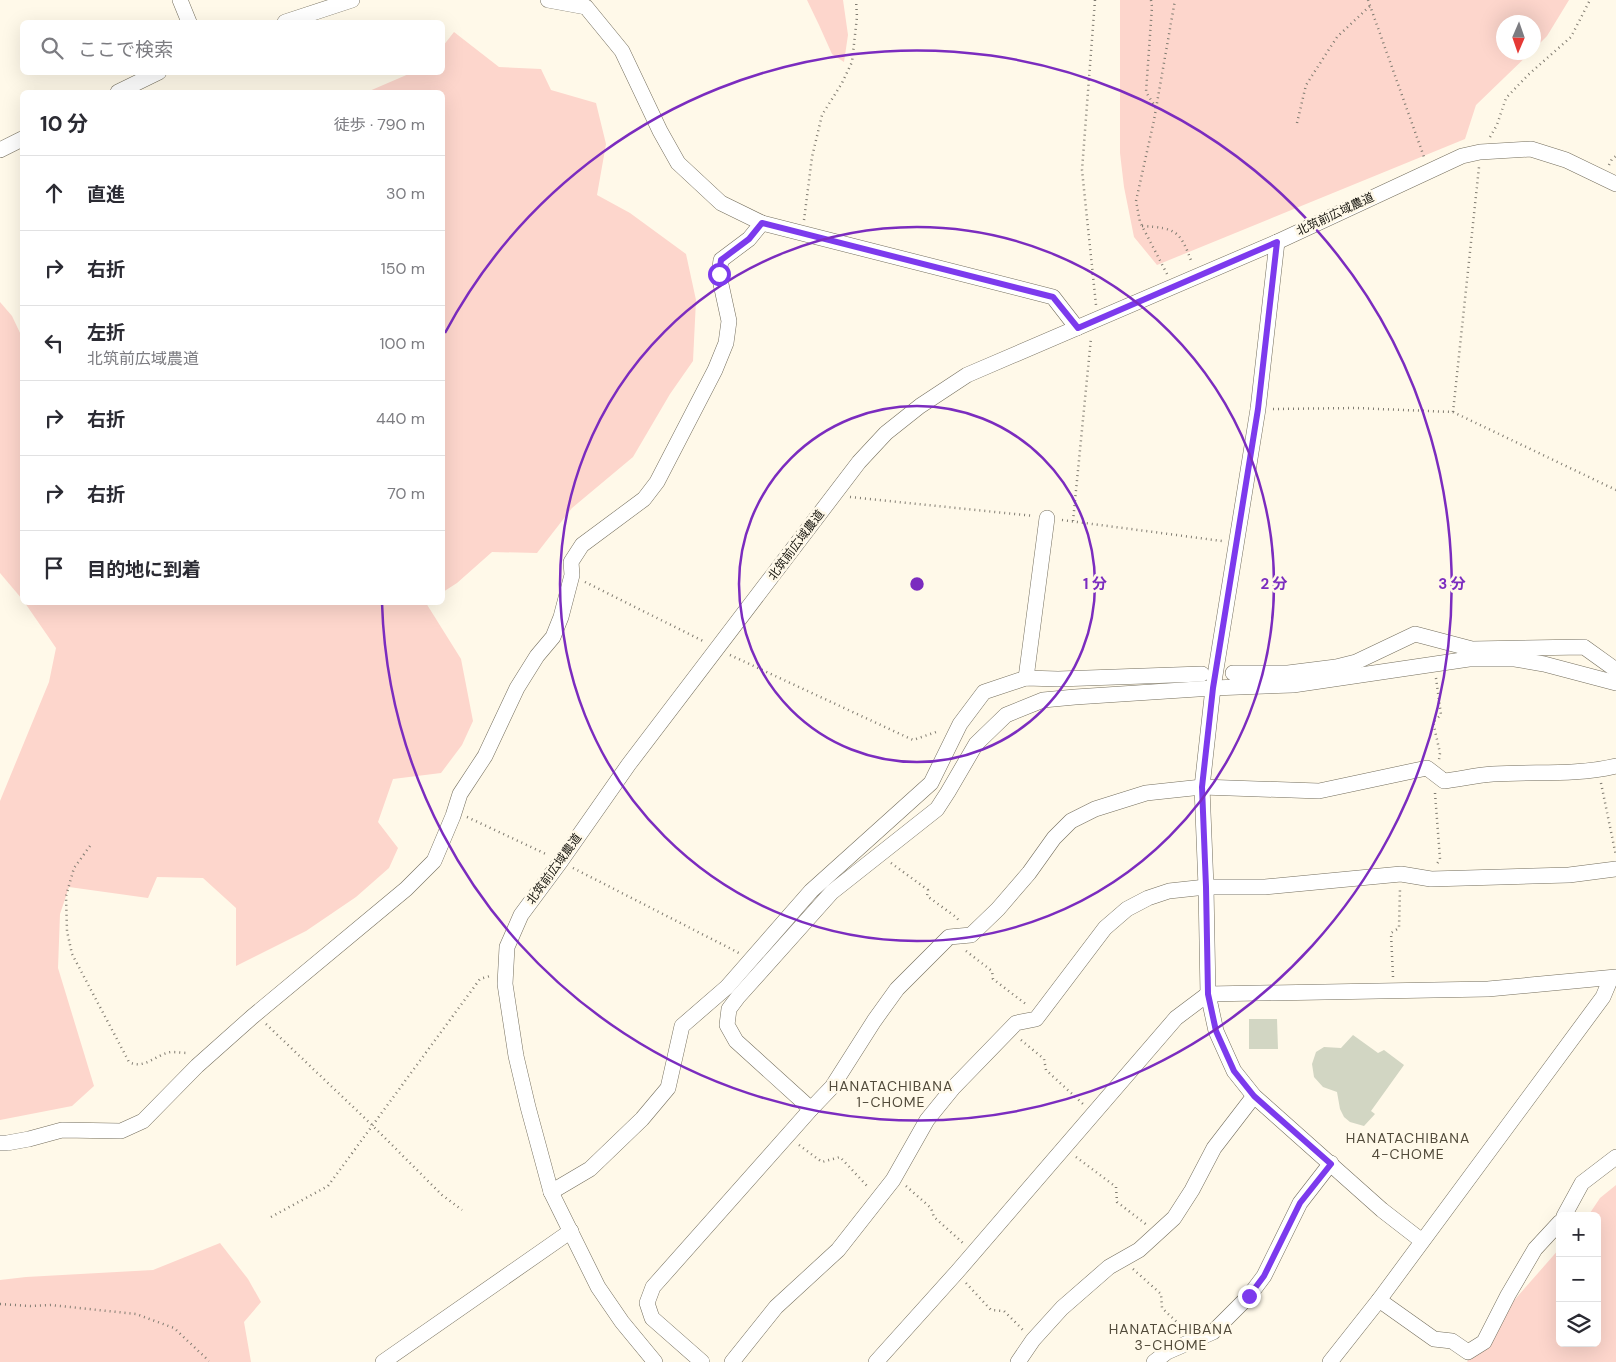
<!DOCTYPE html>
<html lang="ja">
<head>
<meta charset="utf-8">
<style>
  body { margin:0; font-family:"DM Sans","Noto Sans JP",sans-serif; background:#f2f2f3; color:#2b2b33 }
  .controls { position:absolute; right:15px; bottom:15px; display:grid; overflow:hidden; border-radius:8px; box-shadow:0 5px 20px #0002 }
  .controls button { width:45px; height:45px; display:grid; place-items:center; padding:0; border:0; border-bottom:1px solid #e1e1e2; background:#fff; color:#2b2b33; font:25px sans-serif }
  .compass { position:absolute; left:1496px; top:15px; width:45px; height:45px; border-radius:50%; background:#fff; box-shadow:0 5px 20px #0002; rotate:182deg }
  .stop { position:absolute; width:15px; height:15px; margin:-11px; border:4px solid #7c3aed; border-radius:50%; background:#fff }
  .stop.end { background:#7c3aed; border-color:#fff; box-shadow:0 1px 5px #0008 }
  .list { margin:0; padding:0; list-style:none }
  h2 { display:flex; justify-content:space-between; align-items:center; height:65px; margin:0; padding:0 20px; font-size:21px }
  h2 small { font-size:16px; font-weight:400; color:#7c7c81 }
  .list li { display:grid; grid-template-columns:32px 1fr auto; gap:15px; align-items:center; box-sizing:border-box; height:75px; padding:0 20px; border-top:1px solid #e1e1e2 }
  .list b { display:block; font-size:19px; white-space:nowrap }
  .list p { margin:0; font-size:16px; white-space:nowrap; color:#7c7c81 }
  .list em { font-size:16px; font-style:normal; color:#7c7c81 }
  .icon { flex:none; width:28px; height:28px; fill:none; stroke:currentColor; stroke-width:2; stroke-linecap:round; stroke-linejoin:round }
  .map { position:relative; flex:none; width:1616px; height:1362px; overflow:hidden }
  .search { position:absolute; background:#fff; box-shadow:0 5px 20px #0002; left:20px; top:20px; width:425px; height:55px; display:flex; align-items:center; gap:12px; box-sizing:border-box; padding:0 18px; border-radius:8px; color:#7c7c81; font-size:19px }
  .panel { position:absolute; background:#fff; box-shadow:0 5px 20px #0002; left:20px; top:90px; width:425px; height:515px; border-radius:8px }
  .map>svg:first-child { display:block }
  .green { fill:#fdd6cc }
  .building { fill:#d2d6c3 }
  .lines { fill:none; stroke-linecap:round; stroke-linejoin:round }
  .minor-casing { stroke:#746e5d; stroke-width:16 }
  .path { stroke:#807c71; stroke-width:2.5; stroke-dasharray:1 4; stroke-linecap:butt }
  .minor { stroke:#fff; stroke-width:15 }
  .route { stroke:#7c3aed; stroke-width:6 }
  .ring { fill:none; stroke:#7b2cbf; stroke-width:2.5 }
  .labels { text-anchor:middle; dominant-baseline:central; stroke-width:5; stroke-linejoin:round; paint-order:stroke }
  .street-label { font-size:12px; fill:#17150e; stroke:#fff9e9 }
  .neighbourhood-label { font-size:14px; letter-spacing:1px; fill:#514a3a; stroke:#fff9e9 }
  .centre { fill:#7b2cbf; stroke:#fff9e9; stroke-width:2.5 }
  .ring-label { font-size:15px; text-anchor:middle; font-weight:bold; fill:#7b2cbf; stroke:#fff9e9; stroke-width:5; stroke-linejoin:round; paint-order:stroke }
</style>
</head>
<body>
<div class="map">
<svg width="1616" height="1362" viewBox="0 0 1616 1362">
  <rect width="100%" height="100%" fill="#fff9e9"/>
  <!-- green -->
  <g class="green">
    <polygon points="807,0 843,0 848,35 844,62 832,54 819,25"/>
    <polygon points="1120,0 1569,0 1547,36 1534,49 1534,22 1504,22 1504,52 1530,53 1476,105 1465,139 1157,265 1134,237 1124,187 1120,153"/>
    <polygon points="454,32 499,67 541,69 551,90 596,103 606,144 597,195 630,213 686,254 696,300 693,361 670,394 633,457 572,508 537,553 492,552 457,583 443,592 442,92 367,92 411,73 442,72 443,46"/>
    <polygon points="0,302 12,316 22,337 22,599 0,573"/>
    <polygon points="25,603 426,603 461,659 473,721 462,745 441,773 393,779 378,822 398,848 389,868 356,897 306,931 236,966 236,908 203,878 157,877 148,898 69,887 60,914 58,968 94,1086 72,1106 0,1120 0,801 49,682 56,648"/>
    <polygon points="1616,1185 1616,1362 1467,1362 1489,1329 1560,1248 1560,1343 1597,1343 1597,1216 1588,1216 1600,1198"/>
    <polygon points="220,1243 248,1279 261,1302 244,1322 251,1362 0,1362 0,1280 26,1277 153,1270"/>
  </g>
  <!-- building -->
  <g class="building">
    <polygon points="1249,1019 1277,1019 1278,1049 1249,1049"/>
    <polygon points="1353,1035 1378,1053 1384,1050 1404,1065 1371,1111 1375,1114 1364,1126 1350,1122 1344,1117 1340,1109 1337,1092 1323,1087 1314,1077 1312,1064 1316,1052 1324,1047 1341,1048"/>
  </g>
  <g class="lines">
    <defs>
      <g id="minor">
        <polyline points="180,0 189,22"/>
        <polyline points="548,0 586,7 622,51 660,131 678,163 721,203 762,223 1053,297 1077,328"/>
        <polyline points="285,22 352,0"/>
        <polyline points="118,92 159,72"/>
        <polyline points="0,150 22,139"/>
        <polyline points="1277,242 1258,409 1213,688 1202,787 1206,887 1208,994 1216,1031 1234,1071 1254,1096 1382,1210 1422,1241"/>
        <polyline points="1233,673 1288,673 1336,667 1356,662 1415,634 1472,649 1584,647 1616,670"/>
        <polyline points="1026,678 1047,518"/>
        <polyline points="811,1109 736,1041 727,1025 729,1009 738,997 832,892 937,809 948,792 976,744 1006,715 1043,700 1075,697 1213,688 1293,685 1469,659 1515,659 1544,664 1616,683"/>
        <polyline points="0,1143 7,1143 29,1139 62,1130 121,1131 143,1121 197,1066 252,1017 406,889 434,861 453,816 460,794 485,756 517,688 537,656 553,637 561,617 572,575 571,562 582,545 644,499 657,482 715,370 726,343 729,321 719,275 721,260 749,239 762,223"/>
        <polyline points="551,1192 590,1169 642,1119 668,1088 682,1026 727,987 811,891 931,783 960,724 984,692 1026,678 1058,679 1202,674"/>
        <polyline points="1564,1216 1582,1183 1616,1157"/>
        <polyline points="1379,1300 1434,1339 1452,1341 1468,1352 1484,1342 1508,1295 1535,1249 1560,1222"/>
        <polyline points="383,1362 571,1231"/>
        <polyline points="655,1362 622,1322 598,1287 551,1192 528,1107 516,1056 505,984 507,947 521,915 561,861 629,764 859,462 886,433 920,406 967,375 1277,242 1462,156 1480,152 1531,149 1566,160 1616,184"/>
        <path d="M702,1362L652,1318L647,1303L653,1287L811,1109L832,1087L874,1021L897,989L949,937L971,935L998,909L1029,873L1054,838L1071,821L1095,809L1146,793L1202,787L1319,791L1427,768L1444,781C1460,779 1477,775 1493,774C1536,771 1573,776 1616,766"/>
        <polyline points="732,1362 776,1307 838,1250 893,1180 927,1120 953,1088 1016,1023 1036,1019 1105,928 1127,909 1148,898 1169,891 1206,887 1265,887 1401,874 1431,879 1569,875 1616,869"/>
        <polyline points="876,1362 957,1272 1176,1018 1208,994 1488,989 1616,977"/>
        <polyline points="1018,1362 1033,1340 1062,1308 1109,1267 1139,1250 1174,1218 1192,1190 1214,1148 1254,1096"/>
        <polyline points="1154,1362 1167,1352 1213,1332 1249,1296 1264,1276 1300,1203 1331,1163"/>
        <polyline points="1330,1362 1379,1300 1603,997 1611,978"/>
      </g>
    </defs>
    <!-- minor casing -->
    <use href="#minor" class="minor-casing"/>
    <!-- path -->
    <g class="path">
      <polyline points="1095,0 1082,170 1096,305"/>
      <polyline points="1151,0 1152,7 1146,92 1156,108"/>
      <polyline points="1368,0 1424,157"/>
      <polyline points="1297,123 1306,85 1337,37 1370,6"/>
      <polyline points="1490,137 1497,125 1506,98 1528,75 1571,37 1590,0"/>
      <polyline points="1609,165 1612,159 1616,156"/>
      <polyline points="804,220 812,157 822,115 842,83 852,62 857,17 856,0"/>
      <path d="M1142,226C1177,228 1180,231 1192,263"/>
      <polyline points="1167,274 1140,222 1136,201 1154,120 1175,0"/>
      <polyline points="1273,409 1355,408 1453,412 1616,490"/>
      <polyline points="1453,412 1479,167"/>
      <polyline points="850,497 1034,516"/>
      <polyline points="1062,520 1222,541"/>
      <polyline points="1073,521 1091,338"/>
      <polyline points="585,582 705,642"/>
      <polyline points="730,655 913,740 939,731"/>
      <polyline points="1436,678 1441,715 1433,722 1440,753 1439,760"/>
      <polyline points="1601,783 1616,856"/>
      <polyline points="1435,793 1440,859 1437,864"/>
      <polyline points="467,817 548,855"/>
      <path d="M90,846L74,868L66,896L67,931L72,954L129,1062C145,1070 156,1054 171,1052C177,1052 183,1053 188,1053"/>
      <polyline points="891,863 928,890 927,896 956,917 960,922"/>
      <polyline points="573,868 739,953"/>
      <polyline points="966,951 992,971 993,979 1027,1005"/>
      <polyline points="1393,977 1391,933 1399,928 1400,889"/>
      <polyline points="266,1024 372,1125 442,1195 462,1210"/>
      <polyline points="1021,1040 1044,1059 1046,1070 1083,1104"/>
      <polyline points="799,1145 822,1162 840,1157 869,1188"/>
      <polyline points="1076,1157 1116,1187 1117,1202 1147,1225"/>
      <polyline points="906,1186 931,1208 934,1217 963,1243"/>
      <polyline points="271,1217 328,1186 480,979 490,976"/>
      <polyline points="1133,1269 1161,1294 1162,1308 1184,1329"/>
      <polyline points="966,1283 991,1310 1004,1311 1023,1330"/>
      <polyline points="0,1304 30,1306 51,1305 136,1314 174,1328 209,1361"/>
    </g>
    <!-- minor -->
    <use href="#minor" class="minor"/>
  </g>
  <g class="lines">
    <!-- route -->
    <polyline class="route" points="719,274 721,260 749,239 762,223 1053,297 1078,328 1277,242 1258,409 1213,688 1202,787 1206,887 1208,994 1216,1031 1234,1071 1254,1096 1331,1164 1300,1203 1264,1276 1249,1296"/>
  </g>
  <!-- distance rings -->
  <g class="ring">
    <circle cx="917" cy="584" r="178"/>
    <circle cx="917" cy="584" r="357"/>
    <path d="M445 333A535 535 0 1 1 382 603"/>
  </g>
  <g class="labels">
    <!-- street labels -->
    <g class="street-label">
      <text transform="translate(1335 214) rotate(-25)">北筑前広域農道</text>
      <text transform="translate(796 545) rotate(-53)">北筑前広域農道</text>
      <text transform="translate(554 869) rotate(-54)">北筑前広域農道</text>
    </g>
    <!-- neighbourhood labels -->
    <g class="neighbourhood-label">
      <text x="891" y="1086">HANATACHIBANA<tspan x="891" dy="16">1-CHOME</tspan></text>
      <text x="1408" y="1138">HANATACHIBANA<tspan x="1408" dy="16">4-CHOME</tspan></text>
      <text x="1171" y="1329">HANATACHIBANA<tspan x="1171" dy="16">3-CHOME</tspan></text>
    </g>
  </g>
  <circle cx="917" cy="584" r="8" class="centre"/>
  <g class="ring-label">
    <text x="1095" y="589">1 分</text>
    <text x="1274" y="589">2 分</text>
    <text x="1452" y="589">3 分</text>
  </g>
</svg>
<div class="controls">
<button>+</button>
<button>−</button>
<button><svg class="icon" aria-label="layers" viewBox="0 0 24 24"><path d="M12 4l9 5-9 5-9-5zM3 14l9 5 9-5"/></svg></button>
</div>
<svg class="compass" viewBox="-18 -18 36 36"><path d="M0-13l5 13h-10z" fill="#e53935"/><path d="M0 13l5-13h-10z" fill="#7c7c81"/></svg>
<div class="stop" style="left:719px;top:274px"></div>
<div class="stop end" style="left:1249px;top:1296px"></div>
<div class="search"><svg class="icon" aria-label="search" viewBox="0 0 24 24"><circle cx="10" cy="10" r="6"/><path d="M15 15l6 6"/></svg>ここで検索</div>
<section class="panel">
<h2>10 分<small>徒歩 · 790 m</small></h2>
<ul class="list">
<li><svg class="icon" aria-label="ahead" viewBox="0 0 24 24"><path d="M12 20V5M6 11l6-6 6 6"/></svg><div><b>直進</b></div><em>30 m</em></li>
<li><svg class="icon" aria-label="right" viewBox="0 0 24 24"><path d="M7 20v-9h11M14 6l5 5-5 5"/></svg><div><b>右折</b></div><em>150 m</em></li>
<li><svg class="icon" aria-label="left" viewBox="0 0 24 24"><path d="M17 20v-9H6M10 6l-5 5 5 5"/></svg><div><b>左折</b><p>北筑前広域農道</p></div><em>100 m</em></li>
<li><svg class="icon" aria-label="right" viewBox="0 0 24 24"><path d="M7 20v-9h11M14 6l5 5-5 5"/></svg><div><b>右折</b></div><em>440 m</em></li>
<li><svg class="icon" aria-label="right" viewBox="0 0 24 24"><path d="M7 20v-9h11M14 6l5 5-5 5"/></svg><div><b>右折</b></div><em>70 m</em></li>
<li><svg class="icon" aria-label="arrive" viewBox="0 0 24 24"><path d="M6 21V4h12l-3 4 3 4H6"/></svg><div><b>目的地に到着</b></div></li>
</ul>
</section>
</div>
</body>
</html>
